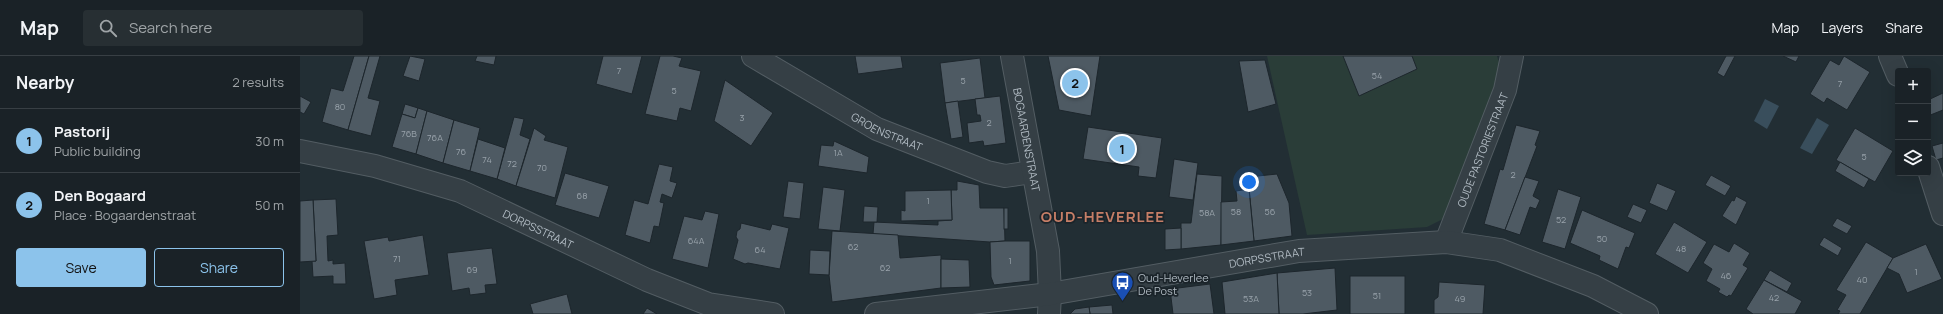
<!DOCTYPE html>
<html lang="en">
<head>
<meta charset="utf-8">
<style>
  body { margin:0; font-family:Manrope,sans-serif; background:#272f33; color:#f1f3f6 }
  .controls { position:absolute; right:12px; top:12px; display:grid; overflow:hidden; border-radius:4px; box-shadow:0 4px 16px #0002 }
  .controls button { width:36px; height:36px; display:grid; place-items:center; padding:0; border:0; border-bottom:1px solid #383f44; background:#1a2227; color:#f1f3f6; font:20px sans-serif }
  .you { position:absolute; left:949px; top:126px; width:14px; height:14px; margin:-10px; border:3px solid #fff; border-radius:50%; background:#1a73e8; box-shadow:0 0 0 6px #1a73e833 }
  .badge { display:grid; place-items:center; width:26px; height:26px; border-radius:50%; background:#8cc3eb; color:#111; font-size:13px; font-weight:700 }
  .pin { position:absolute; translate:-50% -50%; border:2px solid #fff; box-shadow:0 1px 4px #0006 }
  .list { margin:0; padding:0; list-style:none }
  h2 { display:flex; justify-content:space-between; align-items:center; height:52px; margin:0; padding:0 16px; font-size:17px }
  h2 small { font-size:13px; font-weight:400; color:#9fa4a7 }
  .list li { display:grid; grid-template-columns:26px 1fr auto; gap:12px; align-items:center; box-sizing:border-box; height:64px; padding:0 16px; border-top:1px solid #383f44 }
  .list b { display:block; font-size:15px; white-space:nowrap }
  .list p { margin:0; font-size:13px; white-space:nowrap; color:#9fa4a7 }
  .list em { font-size:13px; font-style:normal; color:#9fa4a7 }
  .actions { display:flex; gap:8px; padding:12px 16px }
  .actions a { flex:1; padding:9px 0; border:1px solid #8cc3eb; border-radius:4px; text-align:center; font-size:14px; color:#8cc3eb }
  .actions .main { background:#8cc3eb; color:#111 }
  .icon { flex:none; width:22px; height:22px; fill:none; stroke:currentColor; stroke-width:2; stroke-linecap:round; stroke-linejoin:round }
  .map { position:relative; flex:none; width:1643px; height:258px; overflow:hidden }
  header { display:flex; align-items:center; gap:24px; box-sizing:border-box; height:56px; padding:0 20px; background:#1a2227; border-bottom:1px solid #383f44 }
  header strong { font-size:19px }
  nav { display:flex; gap:22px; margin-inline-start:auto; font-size:14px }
  .search { width:280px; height:36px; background:#272f33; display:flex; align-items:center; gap:10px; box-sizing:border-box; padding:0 14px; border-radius:4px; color:#9fa4a7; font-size:15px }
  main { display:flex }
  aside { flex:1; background:#1a2227 }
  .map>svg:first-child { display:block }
  .green { fill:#2a3d38 }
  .water { fill:#394e5c }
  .building { fill:#4e5a63; stroke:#1d262c }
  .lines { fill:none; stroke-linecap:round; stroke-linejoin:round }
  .street-casing { stroke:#535d63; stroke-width:24 }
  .street { stroke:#353f45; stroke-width:22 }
  .labels { text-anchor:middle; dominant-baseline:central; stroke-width:3.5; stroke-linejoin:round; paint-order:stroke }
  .number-label { font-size:9px; fill:#98a2aa }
  .street-label { font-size:11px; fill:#b0bac2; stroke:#1b242a }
  .poi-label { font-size:11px; fill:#b0bac2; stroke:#1b242a; text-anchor:start }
  .district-label { font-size:15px; font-weight:bold; letter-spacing:1px; fill:#c67e67; stroke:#1b242a }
</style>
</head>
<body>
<header>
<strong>Map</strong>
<div class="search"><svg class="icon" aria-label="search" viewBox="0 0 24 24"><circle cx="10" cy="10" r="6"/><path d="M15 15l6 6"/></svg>Search here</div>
<nav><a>Map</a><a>Layers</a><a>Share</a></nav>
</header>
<main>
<aside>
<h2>Nearby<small>2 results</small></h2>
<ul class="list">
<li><span class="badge">1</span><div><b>Pastorij</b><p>Public building</p></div><em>30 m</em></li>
<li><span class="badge">2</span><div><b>Den Bogaard</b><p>Place · Bogaardenstraat</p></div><em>50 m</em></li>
</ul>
<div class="actions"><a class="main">Save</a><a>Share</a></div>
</aside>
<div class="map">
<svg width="1643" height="258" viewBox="0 0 1643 258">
  <rect width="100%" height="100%" fill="#222e34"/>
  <!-- green -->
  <polygon class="green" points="967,0 1197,0 1204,22 1147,161 1127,171 1007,179"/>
  <!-- water -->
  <g class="water">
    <polygon points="1465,43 1479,50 1467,73 1454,65"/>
    <polygon points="1517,62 1529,69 1512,98 1500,92"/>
  </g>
  <!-- building -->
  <g class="building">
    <polygon points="54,0 69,0 48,74 22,66 31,32 43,35"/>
    <polygon points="69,0 80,0 68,42 80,45 71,80 48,74"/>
    <polygon points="110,0 125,3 119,25 103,20"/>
    <polygon points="177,0 196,0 194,9 175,5"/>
    <polygon points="303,0 342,0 332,38 296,28"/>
    <polygon points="360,0 373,0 382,2 379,10 401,15 391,55 380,52 377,65 345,58"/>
    <polygon points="555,0 601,0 603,12 558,18"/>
    <polygon points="748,0 800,0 791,60 759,54"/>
    <polygon points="1043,0 1112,0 1117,13 1059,40"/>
    <polygon points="1426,0 1435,0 1424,21 1417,17"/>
    <polygon points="1483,0 1499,0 1496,6"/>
    <polygon points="1544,0 1570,16 1547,54 1527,42 1524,47 1510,38 1530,4 1539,9"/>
    <polygon points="680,2 685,42 645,47 640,7"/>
    <polygon points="965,4 976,48 948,56 939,5"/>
    <polygon points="425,24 473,57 451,90 414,65"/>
    <polygon points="1643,37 1643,54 1628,60 1628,44"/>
    <polygon points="0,40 11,46 4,58 0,56"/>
    <polygon points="700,40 706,87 684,90 683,85 669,87 667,67 681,65 680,59 677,59 675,43"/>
    <polygon points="658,45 663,81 651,83 645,47"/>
    <polygon points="105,48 118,52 115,62 102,58"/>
    <polygon points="118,52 127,55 116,98 92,91 102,58 115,62"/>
    <polygon points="127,55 154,64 143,107 116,98"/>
    <polygon points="214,61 224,63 220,79 230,83 216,130 197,123"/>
    <polygon points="154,64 180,72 170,115 143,107"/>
    <polygon points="1216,69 1240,75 1235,89 1237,90 1205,174 1184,168 1200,113 1203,114"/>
    <polygon points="788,71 862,82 856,122 838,120 839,111 783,103"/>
    <polygon points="234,72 246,80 244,84 268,91 255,142 216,130"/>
    <polygon points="1555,72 1593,95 1575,126 1536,104"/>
    <polygon points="178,83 205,92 197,123 170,115"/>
    <polygon points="534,85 569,101 567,117 518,110 521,89 533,90"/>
    <polygon points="1643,87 1643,102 1636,104 1632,90"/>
    <polygon points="874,103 898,107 893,144 869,141"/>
    <polygon points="1540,106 1569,123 1564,132 1535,115"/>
    <polygon points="359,108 373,111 370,125 377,127 372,142 362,138 360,146 364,147 359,171 354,170 350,187 325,179 334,144 348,148"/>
    <polygon points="265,117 309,130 299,162 255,149"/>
    <polygon points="897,118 922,120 921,189 881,193 881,167 891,167"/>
    <polygon points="977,118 989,147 992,180 954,185 948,121"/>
    <polygon points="1411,119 1431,130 1425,140 1405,129"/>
    <polygon points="1225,121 1239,125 1233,140 1240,144 1236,153 1230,151 1220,179 1205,174"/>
    <polygon points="488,125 504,127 500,163 483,161"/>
    <polygon points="657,125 679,129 680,152 704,152 705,185 690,186 573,178 574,166 638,169 638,165 652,164 651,134 657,134"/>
    <polygon points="1357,127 1376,135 1367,155 1349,147"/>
    <polygon points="523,131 545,134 540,175 518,173"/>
    <polygon points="949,133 954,185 921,189 921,146 937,145 936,135"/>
    <polygon points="1258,133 1281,141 1265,193 1242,186"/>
    <polygon points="651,134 652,164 601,165 601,154 605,155 605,135"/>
    <polygon points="1436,140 1447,146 1436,169 1422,160 1432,144 1434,145"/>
    <polygon points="36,143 38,179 27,180 28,205 33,204 33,208 45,207 46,228 33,228 33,220 13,221 12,205 16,205 13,144"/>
    <polygon points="13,144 16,205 0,206 0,145"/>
    <polygon points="1333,148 1347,154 1341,167 1327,161"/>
    <polygon points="564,150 578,151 577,166 563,166"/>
    <rect x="704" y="152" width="4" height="21"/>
    <polygon points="1282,154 1335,177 1329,192 1326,191 1318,213 1299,204 1300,200 1270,187"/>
    <polygon points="405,155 419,158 408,212 372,203 384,160 402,164"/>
    <polygon points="1537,162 1552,170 1547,178 1532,170"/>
    <polygon points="1374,166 1407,186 1388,217 1355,198"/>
    <polygon points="441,167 470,174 472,168 489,172 480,213 448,207 445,208 433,203 438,184 436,181 437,175 440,173"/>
    <polygon points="881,172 881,193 865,194 865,173"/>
    <polygon points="532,175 598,179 600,202 641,199 641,232 532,246 529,219"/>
    <polygon points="123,179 129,219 95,224 97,239 74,243 64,185 88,181 89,185"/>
    <polygon points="1524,181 1542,192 1538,200 1519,189"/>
    <polygon points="705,185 730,185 730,225 694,229 691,221 690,186"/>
    <polygon points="1566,186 1593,202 1560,258 1538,258 1540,255 1537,254 1546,239 1536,234"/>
    <polygon points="1434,187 1450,197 1443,209 1448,212 1431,240 1429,239 1427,241 1418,236 1420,233 1406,225 1412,213 1403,207 1414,188 1429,196"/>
    <polygon points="1626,188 1642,223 1607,237 1599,218 1587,212 1593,202"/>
    <polygon points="192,192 197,228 185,229 186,237 170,239 169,232 152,235 147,197"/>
    <polygon points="510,194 530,195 529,219 509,218"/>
    <polygon points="641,203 669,204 670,231 641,232"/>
    <polygon points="1035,212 1037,254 1003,258 979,258 977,217"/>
    <polygon points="1470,214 1492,227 1487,236 1464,224"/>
    <polygon points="977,217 979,258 925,258 922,226"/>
    <rect x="1050" y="220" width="55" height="38"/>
    <polygon points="1464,224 1502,245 1495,258 1453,258 1446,253"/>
    <polygon points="1139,226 1185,229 1183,258 1134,258 1134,244 1138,241"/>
    <polygon points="910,228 914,258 873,258 870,233"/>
    <polygon points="267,238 272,258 233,258 230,248"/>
    <polygon points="812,249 813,258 790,258 789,251"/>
    <polygon points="789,251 790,258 770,258 775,253"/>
    <polygon points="347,252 357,258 343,258"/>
  </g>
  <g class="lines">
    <defs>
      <g id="street">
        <path id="s1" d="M453,0L577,73L687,116L705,120L732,116"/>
        <path id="s2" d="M712,0L748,195L750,238L749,258"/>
        <polyline points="1590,0 1598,19"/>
        <path id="s3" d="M0,95L75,110L160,135L347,224L408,248L473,258"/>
        <polyline points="1628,111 1643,158"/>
        <path id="s4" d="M1146,186L1205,34L1212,0"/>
        <path id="s5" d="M576,258L750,238L999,195L1146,186L1200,194L1293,230L1347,258"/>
      </g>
    </defs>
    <!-- street casing -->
    <use href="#street" class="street-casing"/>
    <!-- street -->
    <use href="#street" class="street"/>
  </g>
  <!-- icons -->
  <defs>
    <symbol id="bus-pin" viewBox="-11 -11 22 30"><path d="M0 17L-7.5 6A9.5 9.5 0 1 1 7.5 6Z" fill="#1a4fb4" stroke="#1b242a"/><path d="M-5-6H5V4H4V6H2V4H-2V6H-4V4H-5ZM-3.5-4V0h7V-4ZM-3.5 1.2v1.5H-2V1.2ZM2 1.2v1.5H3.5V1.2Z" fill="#fff"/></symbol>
  </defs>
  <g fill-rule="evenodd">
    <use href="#bus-pin" x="810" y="214" width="25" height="34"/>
  </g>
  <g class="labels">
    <!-- number labels -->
    <g class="number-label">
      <text x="319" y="14">7</text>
      <text x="1077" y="19">54</text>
      <text x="663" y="24">5</text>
      <text x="1540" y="27">7</text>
      <text x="374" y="34">5</text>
      <text x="40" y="50">80</text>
      <text x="442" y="61">3</text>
      <text x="689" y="66">2</text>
      <text x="109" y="77">76B</text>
      <text x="135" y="81">76A</text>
      <text x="161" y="95">76</text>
      <text x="538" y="96">1A</text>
      <text x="1564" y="100">5</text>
      <text x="187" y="103">74</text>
      <text x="212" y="107">72</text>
      <text x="242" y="111">70</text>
      <text x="1213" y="118">2</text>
      <text x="282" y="139">68</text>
      <text x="628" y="144">1</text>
      <text x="936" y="155">58</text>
      <text x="970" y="155">56</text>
      <text x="907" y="156">58A</text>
      <text x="1261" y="163">52</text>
      <text x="1302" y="182">50</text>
      <text x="396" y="184">64A</text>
      <text x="553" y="190">62</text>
      <text x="1381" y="192">48</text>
      <text x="460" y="193">64</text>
      <text x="97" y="202">71</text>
      <text x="710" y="204">1</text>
      <text x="585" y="211">62</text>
      <text x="172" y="213">69</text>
      <text x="1616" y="215">1</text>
      <text x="1426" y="219">46</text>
      <text x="1562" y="223">40</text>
      <text x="1007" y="236">53</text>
      <text x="1077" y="239">51</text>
      <text x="1474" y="241">42</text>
      <text x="951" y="242">53A</text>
      <text x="1160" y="242">49</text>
    </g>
    <!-- street labels -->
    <g class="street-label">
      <text stroke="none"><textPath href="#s1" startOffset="154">GROENSTRAAT</textPath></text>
      <text stroke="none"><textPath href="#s2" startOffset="85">BOGAARDENSTRAAT</textPath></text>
      <text stroke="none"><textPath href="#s4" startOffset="99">OUDE PASTORIESTRAAT</textPath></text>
      <text stroke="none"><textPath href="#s3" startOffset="252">DORPSSTRAAT</textPath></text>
      <text stroke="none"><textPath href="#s5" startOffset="395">DORPSSTRAAT</textPath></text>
    </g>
    <!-- poi labels -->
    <g class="poi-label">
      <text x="838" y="221">Oud-Heverlee<tspan x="838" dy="13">De Post</tspan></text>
    </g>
    <!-- district labels -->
    <g class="district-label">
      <text x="803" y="160">OUD-HEVERLEE</text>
    </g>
  </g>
</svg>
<div class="controls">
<button>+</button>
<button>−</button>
<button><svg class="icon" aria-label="layers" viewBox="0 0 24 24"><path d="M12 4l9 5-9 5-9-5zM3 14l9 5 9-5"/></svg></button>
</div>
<div class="you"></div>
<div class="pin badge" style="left:822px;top:93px">1</div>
<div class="pin badge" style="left:775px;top:27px">2</div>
</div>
</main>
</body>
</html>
